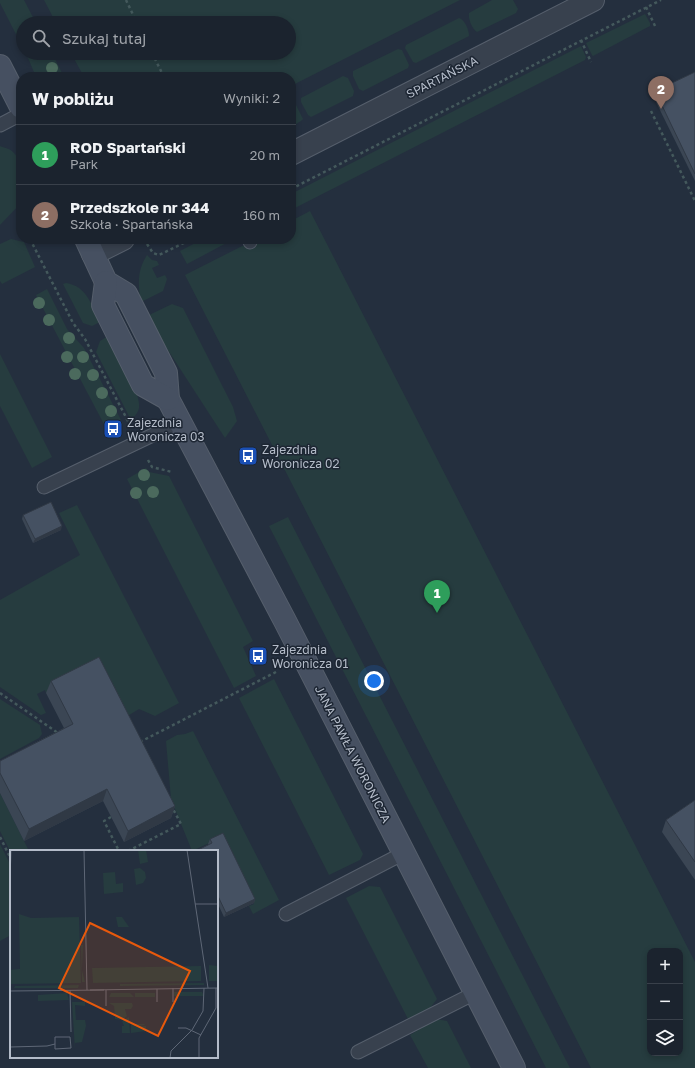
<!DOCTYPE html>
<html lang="pl">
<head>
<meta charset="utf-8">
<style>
  body { margin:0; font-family:"Golos Text",sans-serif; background:#242b36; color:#f1f3f6 }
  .controls { position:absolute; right:12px; bottom:12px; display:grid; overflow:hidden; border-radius:8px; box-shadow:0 2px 6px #0003 }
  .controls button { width:36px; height:36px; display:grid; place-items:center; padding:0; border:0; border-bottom:1px solid #39404a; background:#1b232e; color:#f1f3f6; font:20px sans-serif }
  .you { position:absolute; left:374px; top:681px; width:14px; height:14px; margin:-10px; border:3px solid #fff; border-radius:50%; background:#1a73e8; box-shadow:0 0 0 6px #1a73e833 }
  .badge { display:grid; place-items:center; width:26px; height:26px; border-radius:50%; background:#bca0f2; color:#fff; font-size:13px; font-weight:700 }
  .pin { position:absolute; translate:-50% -33px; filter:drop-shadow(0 1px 2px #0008) }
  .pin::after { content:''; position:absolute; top:21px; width:14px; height:12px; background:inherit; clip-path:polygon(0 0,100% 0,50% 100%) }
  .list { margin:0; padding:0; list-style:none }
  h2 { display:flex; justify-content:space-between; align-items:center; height:52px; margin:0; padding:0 16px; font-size:17px }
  h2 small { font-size:13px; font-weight:400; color:#a0a4aa }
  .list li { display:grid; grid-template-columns:26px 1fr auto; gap:12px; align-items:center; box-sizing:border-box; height:60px; padding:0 16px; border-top:1px solid #39404a }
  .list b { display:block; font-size:15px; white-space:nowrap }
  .list p { margin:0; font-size:13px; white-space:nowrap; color:#a0a4aa }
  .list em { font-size:13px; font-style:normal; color:#a0a4aa }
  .icon { flex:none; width:22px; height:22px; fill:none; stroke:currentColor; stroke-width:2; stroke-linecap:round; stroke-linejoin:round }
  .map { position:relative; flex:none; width:695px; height:1068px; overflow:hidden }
  .search { position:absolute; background:#1b232e; box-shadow:0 2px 6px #0003; left:16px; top:16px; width:280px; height:44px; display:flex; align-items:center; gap:10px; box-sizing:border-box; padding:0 14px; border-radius:22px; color:#a0a4aa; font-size:15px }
  .panel { position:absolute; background:#1b232e; box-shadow:0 2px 6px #0003; left:16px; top:72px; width:280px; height:172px; border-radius:16px }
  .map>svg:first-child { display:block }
  .green { fill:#263c3f; fill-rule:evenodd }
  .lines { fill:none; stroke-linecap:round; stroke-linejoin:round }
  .lane-casing { stroke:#565f6c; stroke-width:15 }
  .street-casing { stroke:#565f6c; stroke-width:24 }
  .secondary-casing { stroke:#565f6c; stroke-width:24 }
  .path { stroke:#44595c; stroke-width:2.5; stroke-dasharray:3 3; stroke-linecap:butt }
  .lane { stroke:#38414e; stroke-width:13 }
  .street { stroke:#38414e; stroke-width:22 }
  .secondary { stroke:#465061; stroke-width:22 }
  .tree { fill:#4b6a5d }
  .wall { fill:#3b4654 }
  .shaded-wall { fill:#303945 }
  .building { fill:#455162; stroke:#303945 }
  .labels { text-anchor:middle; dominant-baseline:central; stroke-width:3; stroke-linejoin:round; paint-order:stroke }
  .street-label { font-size:12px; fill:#b4bcc9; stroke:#1d2633 }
  .poi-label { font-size:12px; fill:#b4bcc9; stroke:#1d2633; text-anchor:start }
  .inset-road { fill:none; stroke:#5e6776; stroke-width:1 }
  .view { fill:#e8590c; fill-opacity:0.15; stroke:#e8590c; stroke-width:2 }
  .inset-edge { fill:none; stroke:#b4bcc9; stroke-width:2 }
</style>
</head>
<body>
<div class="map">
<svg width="695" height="1068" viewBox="0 0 695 1068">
  <rect width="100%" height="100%" fill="#242f3e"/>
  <!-- green -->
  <g class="green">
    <polygon points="0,0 24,0 36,23 23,23 23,48 0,3"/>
    <polygon points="44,0 460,0 291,86 291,77 84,77 71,53 289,53 289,23 56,23"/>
    <path d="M492,0H513L518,9L516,13L477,32C472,29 468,19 469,13Z"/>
    <polygon points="645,14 650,23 650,26 593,56 592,55 586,43"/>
    <path d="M459,18C465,20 469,30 469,36L416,63L413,62L405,48L406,45Z"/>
    <polygon points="581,46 586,57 585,60 291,210 291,194"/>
    <polygon points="398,49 402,50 409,65 408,68 363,91 359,89 353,76 353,71"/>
    <polygon points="26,53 52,53 64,77 36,77"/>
    <polygon points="343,76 348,78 354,91 353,96 311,117 308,115 301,102 301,98"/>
    <polygon points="291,103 296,105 303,119 301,121 291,127"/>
    <path d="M0,146C5,148 11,149 14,153C25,164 21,189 21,203L0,225Z"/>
    <path d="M310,211L695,962V1068H591L185,275L256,239H291V221ZM650,951H680V1053H650Z"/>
    <polygon points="11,239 24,242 35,267 2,284 0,281 0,244"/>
    <polygon points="203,239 234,239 187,264 180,251"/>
    <path d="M147,255L152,260L157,261L159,265L152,268L157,278L165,275L167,279L163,291L141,302C138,283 137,271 147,255Z"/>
    <path d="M66,283C87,286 92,306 100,322L92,326L83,323L63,284Z"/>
    <polygon points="47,289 67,329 84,348 123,424 107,430 36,295"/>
    <polygon points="172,304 183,308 233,407 237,421 225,438 153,327 147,316"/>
    <path d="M108,336C115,350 142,394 139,408C138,413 134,417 131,420L96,352L100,341Z"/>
    <polygon points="0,354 52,457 32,468 0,406"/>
    <polygon points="146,468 149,472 169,476 253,641 243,647 256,676 234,688 127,479"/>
    <polygon points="77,505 179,703 155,716 139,709 121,720 95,669 46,693 45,690 37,694 46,713 41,715 0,687 0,600 80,555 59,513"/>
    <polygon points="288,517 570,1068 546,1068 269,526"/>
    <polygon points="274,679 363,854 360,860 329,875 239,698"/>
    <polygon points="0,699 40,725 42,734 39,738 0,759"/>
    <polygon points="193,731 279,900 253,914 249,906 254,904 222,837 192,851 171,799 166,741 177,735 185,734"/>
    <polygon points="0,793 29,851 11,851 11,853 0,831"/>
    <polygon points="0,844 11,866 11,935 0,941"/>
    <polygon points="369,886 380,887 437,999 430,1008 408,1019 346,898"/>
    <polygon points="436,1019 447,1021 471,1068 428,1068 410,1035"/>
  </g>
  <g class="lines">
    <defs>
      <g id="lane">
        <polyline points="0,125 21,114"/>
        <polyline points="249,239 250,242"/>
        <polyline points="44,487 180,422"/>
        <polyline points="286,914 404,853"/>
        <polyline points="358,1052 475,993"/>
      </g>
      <g id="street">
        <polyline points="291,154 593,0"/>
        <polyline points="93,254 123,239"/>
      </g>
      <g id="secondary">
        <polyline points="0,66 21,107"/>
        <polyline points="86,239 106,282 126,294 166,373 168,399 285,621 514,1068"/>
        <polyline points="106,282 103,305 143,385 168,399"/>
      </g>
    </defs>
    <!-- lane casing -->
    <use href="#lane" class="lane-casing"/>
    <!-- street casing -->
    <use href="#street" class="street-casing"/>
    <!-- secondary casing -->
    <use href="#secondary" class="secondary-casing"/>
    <!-- path -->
    <g class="path">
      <polyline points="126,0 137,23"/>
      <polyline points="646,7 656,28"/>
      <polyline points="581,40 591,62"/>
      <polyline points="152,53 164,77"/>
      <polyline points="651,111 695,201"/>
      <polyline points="291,189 661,0"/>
      <polyline points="21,215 19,217 21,222"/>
      <polyline points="30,239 73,323 85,339 129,423"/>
      <polyline points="147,244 153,253 159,255 192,239"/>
      <polyline points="148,460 152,467 172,472"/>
      <polyline points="0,693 58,733"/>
      <polyline points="140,742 276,672"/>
      <polyline points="111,817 104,821 119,851"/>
      <polyline points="0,837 11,859"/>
      <polyline points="128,851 181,824 173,809"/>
    </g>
    <!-- lane -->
    <use href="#lane" class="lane"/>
    <!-- street -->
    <use href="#street" class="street"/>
    <!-- secondary -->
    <use href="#secondary" class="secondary"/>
  </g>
  <!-- trees -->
  <g class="tree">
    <circle cx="52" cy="68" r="6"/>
    <circle cx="39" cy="303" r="6"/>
    <circle cx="49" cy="320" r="6"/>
    <circle cx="69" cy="338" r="6"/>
    <circle cx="67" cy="357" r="6"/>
    <circle cx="83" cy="357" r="6"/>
    <circle cx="75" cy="374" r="6"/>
    <circle cx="93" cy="375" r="6"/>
    <circle cx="102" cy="393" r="6"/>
    <circle cx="111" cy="411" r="6"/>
    <circle cx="144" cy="475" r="6"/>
    <circle cx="153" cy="492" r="6"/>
    <circle cx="136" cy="493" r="6"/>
  </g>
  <!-- wall -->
  <g class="wall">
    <polygon points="695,72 695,181 653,96 655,91"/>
    <polygon points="23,515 61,530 33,543 22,519"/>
    <polygon points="51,681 175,806 171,818 124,842 103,801 24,841 0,793 0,761 64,728 46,693"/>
    <polygon points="695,800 695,880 662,832 666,820"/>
    <polygon points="210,839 255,899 254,903 224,917 217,902 217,851 209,845 208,844"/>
  </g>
  <!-- shaded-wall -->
  <g class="shaded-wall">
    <polygon points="62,526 61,530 33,543 35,539"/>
    <polygon points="107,789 103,801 24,841 29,829"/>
    <polygon points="175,806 171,818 124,842 128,831"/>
    <polygon points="255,899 254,903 224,917 226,913"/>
  </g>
  <!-- building -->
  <g class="building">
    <polygon points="695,72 695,174 655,91"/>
    <polygon points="51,502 62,526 35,539 23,515"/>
    <polygon points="99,657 175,806 128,831 107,789 29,829 0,773 0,761 73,724 51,681"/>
    <polygon points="695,800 695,862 666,820"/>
    <polygon points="223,833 255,899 226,913 217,894 217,851 196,851 212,843 210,839"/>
  </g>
  <!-- icons -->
  <defs>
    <symbol id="bus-square" viewBox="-11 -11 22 22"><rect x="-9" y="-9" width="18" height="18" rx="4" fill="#1a4fb4" stroke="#1d2633"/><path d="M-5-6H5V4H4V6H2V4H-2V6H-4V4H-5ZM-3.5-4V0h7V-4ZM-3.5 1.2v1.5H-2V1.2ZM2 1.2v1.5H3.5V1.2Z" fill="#fff"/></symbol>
  </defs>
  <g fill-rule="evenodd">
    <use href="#bus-square" x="102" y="418" width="22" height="22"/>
    <use href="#bus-square" x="237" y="445" width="22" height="22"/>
    <use href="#bus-square" x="247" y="645" width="22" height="22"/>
  </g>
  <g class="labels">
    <!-- street labels -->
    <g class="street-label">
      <text transform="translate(442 77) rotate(-27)">SPARTAŃSKA</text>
      <text transform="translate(353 754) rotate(63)">JANA PAWŁA WORONICZA</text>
    </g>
    <!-- poi labels -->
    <g class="poi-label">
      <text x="127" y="422">Zajezdnia<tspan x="127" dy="14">Woronicza 03</tspan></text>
      <text x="262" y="449">Zajezdnia<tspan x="262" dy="14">Woronicza 02</tspan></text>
      <text x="272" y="649">Zajezdnia<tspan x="272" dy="14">Woronicza 01</tspan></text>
    </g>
  </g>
  <!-- overview -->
  <g transform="translate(10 850)">
    <rect width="208" height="208" fill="#242f3e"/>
    <path d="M128,0H136L138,12L130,14ZM130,18L135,22L136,28L133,33L126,35L124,19ZM105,22L106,34L113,33V42L94,44L93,23ZM9,64L21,68L69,67L71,133L0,134V120L10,119ZM106,67H112L119,77H108ZM71,95H73L72,120L75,132H72ZM199,115L208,116V131H199ZM191,116V131L83,133L82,118ZM194,133V135L110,136V134ZM69,135L68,138H4L5,136ZM164,142H192L194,146H164ZM57,143L59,150L28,151V145ZM101,143H120L124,147H99ZM125,143H145V147H125ZM62,152H75V156L65,155L66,170H75L76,176L72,192L65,193V200ZM99,153H122L123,156L121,159H115L117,166L112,170L105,169L104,156ZM119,167L120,183H112V176H114L112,171ZM121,174H134L135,175L128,176H136V181L121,183Z" fill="#263c3f"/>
    <path class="inset-road" d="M74,0L77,140M177,0L198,138M0,30L1,0M185,54H208M163,138V152M147,139V152M60,140L61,182M80,140L208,138M0,141L94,140M96,156V140M168,178H176L191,185M45,187H60L61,198L45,199ZM0,197L37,196L45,194M160,208L161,201L182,180L193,161L194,138M189,208V188L206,158V138"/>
    <path class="view" d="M80,73L180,121L148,186L49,138Z"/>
    <rect width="208" height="208" class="inset-edge"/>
  </g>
</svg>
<div class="controls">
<button>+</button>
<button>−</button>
<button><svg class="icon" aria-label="layers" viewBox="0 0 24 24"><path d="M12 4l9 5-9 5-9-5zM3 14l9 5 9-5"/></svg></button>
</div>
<div class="you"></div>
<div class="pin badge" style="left:437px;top:613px;background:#2e9e5b">1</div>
<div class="pin badge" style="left:661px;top:109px;background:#8d6e63">2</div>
<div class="search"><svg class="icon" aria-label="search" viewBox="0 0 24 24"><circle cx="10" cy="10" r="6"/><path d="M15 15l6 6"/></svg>Szukaj tutaj</div>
<section class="panel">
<h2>W pobliżu<small>Wyniki: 2</small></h2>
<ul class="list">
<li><span class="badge" style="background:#2e9e5b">1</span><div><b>ROD Spartański</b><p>Park</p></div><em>20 m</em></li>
<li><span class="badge" style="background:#8d6e63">2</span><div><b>Przedszkole nr 344</b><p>Szkoła · Spartańska</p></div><em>160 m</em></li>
</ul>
</section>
</div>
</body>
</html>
